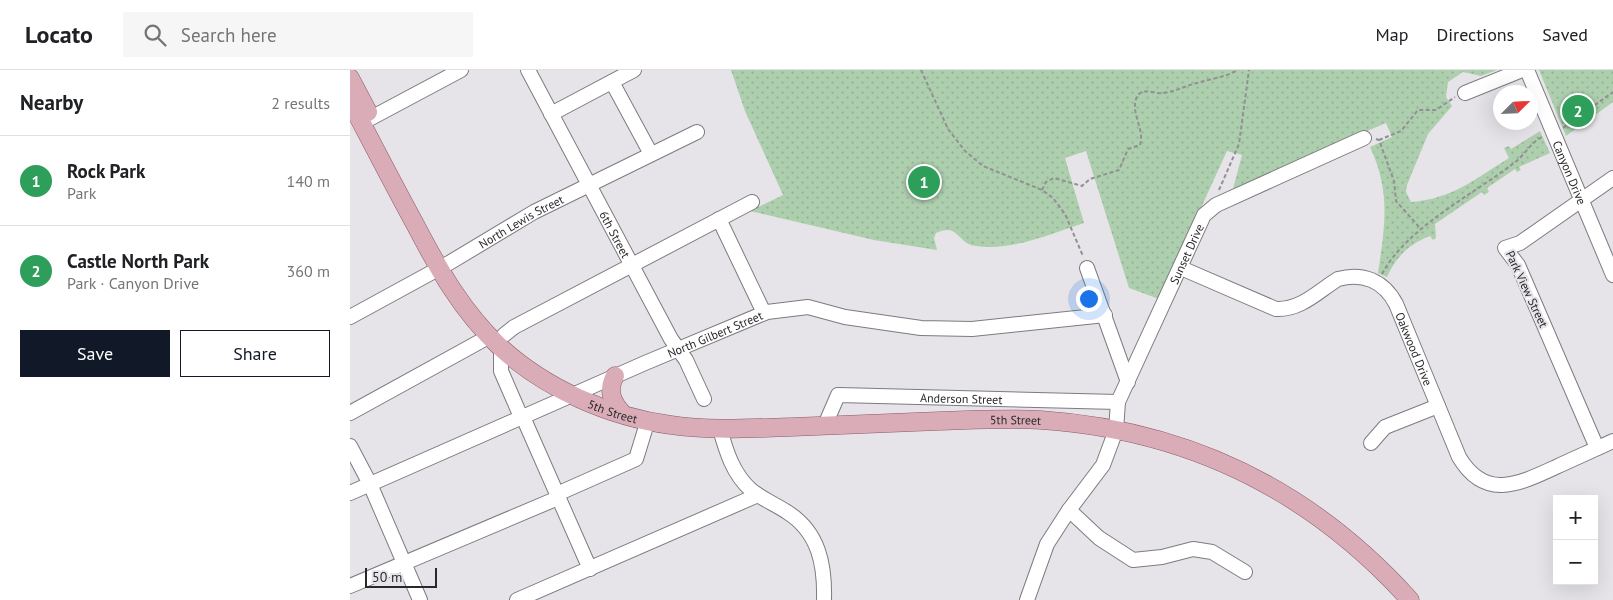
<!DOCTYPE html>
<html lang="en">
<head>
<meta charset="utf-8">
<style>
  body { margin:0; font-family:"PT Sans",sans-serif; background:#f6f6f6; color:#202124 }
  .controls { position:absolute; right:15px; bottom:15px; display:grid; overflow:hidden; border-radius:0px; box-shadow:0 5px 20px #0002 }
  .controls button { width:45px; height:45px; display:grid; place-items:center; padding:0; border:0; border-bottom:1px solid #e0e0e0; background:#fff; color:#202124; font:25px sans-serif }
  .compass { position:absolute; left:1143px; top:15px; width:45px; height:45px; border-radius:50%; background:#fff; box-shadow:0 5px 20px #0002; rotate:66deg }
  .scale { position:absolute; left:15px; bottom:12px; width:72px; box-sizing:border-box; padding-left:5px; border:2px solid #29282a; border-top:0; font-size:14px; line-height:18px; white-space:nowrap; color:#29282a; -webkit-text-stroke:4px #e6e4e8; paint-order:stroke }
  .you { position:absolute; left:738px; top:228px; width:18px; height:18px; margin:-12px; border:4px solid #fff; border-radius:50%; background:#1a73e8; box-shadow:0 0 0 8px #1a73e833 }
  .badge { display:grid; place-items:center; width:32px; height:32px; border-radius:50%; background:#111827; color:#fff; font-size:16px; font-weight:700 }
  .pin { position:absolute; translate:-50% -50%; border:2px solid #fff; box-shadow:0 1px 5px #0006 }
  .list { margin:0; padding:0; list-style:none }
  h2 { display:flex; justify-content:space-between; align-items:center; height:65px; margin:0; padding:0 20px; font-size:21px }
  h2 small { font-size:16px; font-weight:400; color:#757577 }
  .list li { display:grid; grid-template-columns:32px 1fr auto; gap:15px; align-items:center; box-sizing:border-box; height:90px; padding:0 20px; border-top:1px solid #e0e0e0 }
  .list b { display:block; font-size:19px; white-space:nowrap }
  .list p { margin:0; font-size:16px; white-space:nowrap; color:#757577 }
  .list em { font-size:16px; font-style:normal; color:#757577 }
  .actions { display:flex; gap:10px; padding:15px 20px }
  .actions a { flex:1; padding:11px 0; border:1px solid #111827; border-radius:0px; text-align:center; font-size:18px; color:#111827 }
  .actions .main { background:#111827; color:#fff }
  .icon { flex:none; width:28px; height:28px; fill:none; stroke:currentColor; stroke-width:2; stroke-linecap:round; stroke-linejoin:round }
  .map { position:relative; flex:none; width:1263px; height:530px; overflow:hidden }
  header { display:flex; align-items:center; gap:30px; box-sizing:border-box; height:70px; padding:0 25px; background:#fff; border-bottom:1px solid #e0e0e0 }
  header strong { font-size:24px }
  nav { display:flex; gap:28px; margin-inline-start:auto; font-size:18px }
  .search { width:350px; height:45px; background:#f6f6f6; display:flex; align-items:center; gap:12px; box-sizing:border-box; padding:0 18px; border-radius:0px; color:#757577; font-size:19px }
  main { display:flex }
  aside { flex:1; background:#fff }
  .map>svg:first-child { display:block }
  .park { fill:url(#park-dots) }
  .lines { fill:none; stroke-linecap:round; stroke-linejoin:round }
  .minor-casing { stroke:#7d7b7f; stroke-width:16 }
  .major-casing { stroke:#8b5967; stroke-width:19 }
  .path { stroke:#919093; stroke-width:2; stroke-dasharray:4 2.5; stroke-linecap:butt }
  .minor { stroke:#fff; stroke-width:14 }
  .major { stroke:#d9acb8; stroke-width:18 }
  .labels { text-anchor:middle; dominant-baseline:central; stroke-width:4; stroke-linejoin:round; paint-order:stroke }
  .street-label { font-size:12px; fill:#29282a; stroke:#e6e4e8 }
</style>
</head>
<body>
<header>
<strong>Locato</strong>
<div class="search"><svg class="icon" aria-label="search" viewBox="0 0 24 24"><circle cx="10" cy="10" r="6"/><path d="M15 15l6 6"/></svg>Search here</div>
<nav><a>Map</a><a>Directions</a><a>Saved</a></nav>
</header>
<main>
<aside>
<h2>Nearby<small>2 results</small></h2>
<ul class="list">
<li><span class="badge" style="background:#2e9e5b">1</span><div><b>Rock Park</b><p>Park</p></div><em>140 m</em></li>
<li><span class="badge" style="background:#2e9e5b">2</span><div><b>Castle North Park</b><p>Park · Canyon Drive</p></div><em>360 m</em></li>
</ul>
<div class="actions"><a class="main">Save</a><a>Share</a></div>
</aside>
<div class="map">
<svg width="1263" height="530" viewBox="0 0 1263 530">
  <defs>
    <pattern id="park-dots" width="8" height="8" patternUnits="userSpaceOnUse" patternTransform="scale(1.25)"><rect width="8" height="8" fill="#adcfae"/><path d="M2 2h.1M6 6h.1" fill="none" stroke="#95b296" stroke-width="1.8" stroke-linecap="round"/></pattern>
  </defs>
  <rect width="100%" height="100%" fill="#e6e4e8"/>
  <!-- park -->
  <g class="park">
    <path d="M381,0H1147L1131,6L1113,2L1098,12L1096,27L1102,36L1078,64L1057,115L1056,122L1061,132C1102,129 1125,109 1159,88L1154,78L1159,76L1161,79L1190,61L1200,83L1169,97L1171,100L1167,102L1165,99L1137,118L1139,122L1134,125L1132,122L1085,154L1086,168L1083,170L1080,166C1059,174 1046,187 1037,207L1028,203C1035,156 1041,122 1020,77L1042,67L1036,53L883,119L892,85L877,81L809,229L779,218L736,81L715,88L734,153C700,164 663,181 626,176C607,174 609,152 586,163L584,168L587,180L524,170L400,141L433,125L395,41Z"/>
    <polygon points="1189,0 1263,0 1263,32 1216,66"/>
  </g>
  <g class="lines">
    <defs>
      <g id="minor">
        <path id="s1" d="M178,0L321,269L336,290L354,329"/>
        <path id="s2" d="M1177,0L1263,205"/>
        <polyline points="262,12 301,84"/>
        <polyline points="1115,23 1172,0"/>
        <polyline points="201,44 284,0"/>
        <polyline points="21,48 111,0"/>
        <polyline points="369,149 414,243"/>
        <polyline points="737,198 778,312"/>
        <path id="s3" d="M831,198L926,239C951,240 967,222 988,209C1013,202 1034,211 1046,234L1109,387C1135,431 1169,414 1206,397C1225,388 1244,380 1263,371"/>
        <path id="s4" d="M0,247L99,193L184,142L347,62"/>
        <polyline points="154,265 164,257 402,132"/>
        <polyline points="151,277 151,301 171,347"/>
        <polyline points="0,343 140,266"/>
        <polyline points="173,347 240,499"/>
        <path id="s5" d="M475,355L488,325L768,332"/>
        <path d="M370,359C376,381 383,404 401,420C412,429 425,434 437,442C469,462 475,495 474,530"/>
        <polyline points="1021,373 1035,357 1088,336"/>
        <polyline points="0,376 20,414 70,530"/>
        <polyline points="1247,378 1168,195 1155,178 1170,173 1263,108"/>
        <path id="s6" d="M0,423L295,293L417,242L458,237L495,247L571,258L622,259L755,245"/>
        <polyline points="207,424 286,389 298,350"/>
        <polyline points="719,440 749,468 783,490 812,487 843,479 862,482 895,502"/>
        <polyline points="0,516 208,428"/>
        <polyline points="167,530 408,425"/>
        <path id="s7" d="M677,530L697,474L719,440L753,395L766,360L768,332L854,145L866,135L1014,68"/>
      </g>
      <g id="major">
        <polyline points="0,8 18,42"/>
        <path id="s8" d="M0,31C22,73 43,114 66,156C89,200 112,241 149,276C194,318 259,347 321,355C361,361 402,358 442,357C491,355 540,353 589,351C623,350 657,348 691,350C839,360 961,420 1060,530"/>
        <path d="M265,306C257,320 262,332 272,343"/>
      </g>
    </defs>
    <!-- minor casing -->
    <use href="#minor" class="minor-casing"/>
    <!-- major casing -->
    <use href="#major" class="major-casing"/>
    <!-- path -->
    <g class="path">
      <polyline points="571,0 598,59 615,81 633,96 692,120 703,128 715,144 733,186"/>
      <polyline points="1213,58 1263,22"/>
      <polyline points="1026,69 1029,70 1044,111 1046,131 1071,159"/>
      <polyline points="1029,70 1051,61 1068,40 1086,40 1105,27"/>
      <path d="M692,120L696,112L704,108L732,116L740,109L769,100L778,79L790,75C795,60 781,44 786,29C791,15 805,25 814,23C826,21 835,16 847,13C860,9 876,7 888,0"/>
      <polyline points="869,120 889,74 899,0"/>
      <path d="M1032,204C1056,158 1124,124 1164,93C1175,85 1180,73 1192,67"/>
    </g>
    <!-- minor -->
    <use href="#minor" class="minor"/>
    <!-- major -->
    <use href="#major" class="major"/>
  </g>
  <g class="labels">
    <!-- street labels -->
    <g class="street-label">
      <text stroke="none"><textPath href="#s2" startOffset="111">Canyon Drive</textPath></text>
      <text stroke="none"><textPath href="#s4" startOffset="196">North Lewis Street</textPath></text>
      <text stroke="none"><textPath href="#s1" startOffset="186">6th Street</textPath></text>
      <text stroke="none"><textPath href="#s7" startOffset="385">Sunset Drive</textPath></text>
      <text transform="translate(1177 219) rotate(65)">Park View Street</text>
      <text stroke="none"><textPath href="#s6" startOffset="398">North Gilbert Street</textPath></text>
      <text stroke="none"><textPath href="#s3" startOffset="291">Oakwood Drive</textPath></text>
      <text stroke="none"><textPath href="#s5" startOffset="156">Anderson Street</textPath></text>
      <text stroke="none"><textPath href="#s8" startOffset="420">5th Street</textPath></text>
      <text stroke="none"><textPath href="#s8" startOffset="825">5th Street</textPath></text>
    </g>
  </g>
</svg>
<div class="controls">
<button>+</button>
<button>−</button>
</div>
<svg class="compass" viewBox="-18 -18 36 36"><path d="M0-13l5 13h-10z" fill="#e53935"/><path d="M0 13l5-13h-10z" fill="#757577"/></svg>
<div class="scale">50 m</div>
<div class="you"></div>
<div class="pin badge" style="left:574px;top:112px;background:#2e9e5b">1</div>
<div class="pin badge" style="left:1228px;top:41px;background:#2e9e5b">2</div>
</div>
</main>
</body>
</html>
